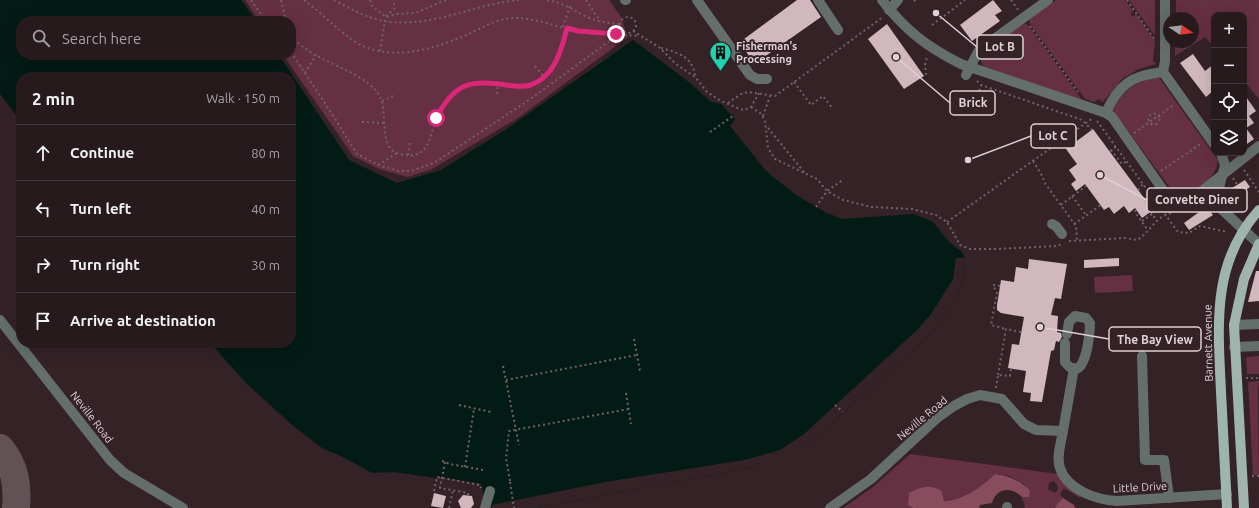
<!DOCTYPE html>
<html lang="en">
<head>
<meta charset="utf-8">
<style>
  body { margin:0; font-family:Ubuntu,sans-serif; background:#33272a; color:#f1f3f6 }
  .controls { position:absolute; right:12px; top:12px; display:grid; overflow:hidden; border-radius:8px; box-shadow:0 4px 16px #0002 }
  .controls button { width:36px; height:36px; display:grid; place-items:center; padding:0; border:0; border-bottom:1px solid #43383b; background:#271a1d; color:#f1f3f6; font:20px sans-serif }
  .compass { position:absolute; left:1163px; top:12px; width:36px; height:36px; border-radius:50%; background:#271a1d; box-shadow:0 4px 16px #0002; rotate:103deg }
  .stop { position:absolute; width:12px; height:12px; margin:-9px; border:3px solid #db2777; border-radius:50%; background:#fff }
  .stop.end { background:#db2777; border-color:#fff; box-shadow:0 1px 4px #0008 }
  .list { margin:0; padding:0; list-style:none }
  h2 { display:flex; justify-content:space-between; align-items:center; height:52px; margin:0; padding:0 16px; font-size:17px }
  h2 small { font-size:13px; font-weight:400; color:#a4a1a4 }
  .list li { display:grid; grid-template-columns:26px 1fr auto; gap:12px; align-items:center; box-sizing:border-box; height:56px; padding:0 16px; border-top:1px solid #43383b }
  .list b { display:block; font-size:15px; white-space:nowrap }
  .list em { font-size:13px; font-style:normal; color:#a4a1a4 }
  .icon { flex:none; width:22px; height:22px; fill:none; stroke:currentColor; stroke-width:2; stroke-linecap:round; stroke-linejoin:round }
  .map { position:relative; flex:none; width:1259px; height:508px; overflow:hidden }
  .search { position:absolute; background:#271a1d; box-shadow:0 4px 16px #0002; left:16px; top:16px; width:280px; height:44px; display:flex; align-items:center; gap:10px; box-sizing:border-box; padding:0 14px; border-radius:16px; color:#a4a1a4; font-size:15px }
  .panel { position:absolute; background:#271a1d; box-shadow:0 4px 16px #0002; left:16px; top:72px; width:280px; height:276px; border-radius:16px }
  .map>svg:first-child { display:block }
  .green { fill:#653041; fill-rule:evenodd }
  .forest { fill:#894c5e }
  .water { fill:#031b15 }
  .pier { fill:#342227 }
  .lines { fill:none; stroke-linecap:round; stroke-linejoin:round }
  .taxiway { stroke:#625256; stroke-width:28 }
  .building { fill:#d0b8be }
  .path { stroke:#726267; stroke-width:2; stroke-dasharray:2 3; stroke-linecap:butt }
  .minor { stroke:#646e6b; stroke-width:10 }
  .major { stroke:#a0b4ae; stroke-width:10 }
  .route { stroke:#db2777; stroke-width:5 }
  .labels { text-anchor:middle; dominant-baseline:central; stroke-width:4; stroke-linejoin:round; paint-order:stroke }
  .poi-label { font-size:11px; font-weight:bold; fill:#ddd1d4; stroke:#342227; text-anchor:start }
  .street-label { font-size:11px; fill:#ddd1d4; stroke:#342227 }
  .leader { fill:none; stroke:#ddd1d4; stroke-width:1.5 }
  .callout-dot { fill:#ddd1d4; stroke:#342227; stroke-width:1.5 }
  .callout { fill:#342227; stroke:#ddd1d4; stroke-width:1.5 }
  .callout-label { font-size:12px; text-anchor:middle; font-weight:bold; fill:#ddd1d4 }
</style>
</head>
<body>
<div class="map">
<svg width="1259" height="508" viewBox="0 0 1259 508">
  <rect width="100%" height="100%" fill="#342227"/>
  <!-- green -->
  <g class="green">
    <polygon points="245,0 609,0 621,17 628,37 518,118 432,169 408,177 379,169 353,156 283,55 291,55 291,21 259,21"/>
    <polygon points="1056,0 1125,0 1133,11 1131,13 1132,17 1136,14 1155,41 1153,61 1156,64 1139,69 1122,79 1103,102 1099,99 1094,102 1085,99 1030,24 1029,19"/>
    <polygon points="1129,0 1155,0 1155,36"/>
    <polygon points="1176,0 1259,0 1259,99 1244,81 1244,15 1214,15 1214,47 1205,37 1175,56 1175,42 1193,42 1193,18 1176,18"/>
    <polygon points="1023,23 1028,25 1083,101 983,66 981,61 983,54 985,56 987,50"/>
    <path d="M1154,77L1159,78L1218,160C1218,178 1186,205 1171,189L1113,111C1122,91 1134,83 1154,77Z"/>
    <polygon points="1132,275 1133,291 1095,293 1094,277"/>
    <polygon points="1259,356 1259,374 1247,374 1246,357"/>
    <polygon points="1259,381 1258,389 1259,475 1253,475 1248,382"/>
    <path d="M910,454L1058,474L1081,496L1080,498L1064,488L1060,494L1063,498L1057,504L1055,508H1025L1022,497H1029L1024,484L1009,476L995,474C983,486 961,500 944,501L942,491L908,505L913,508H843L873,487ZM1053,481L1057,484L1058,489L1055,493L1048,489L1049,483Z"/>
  </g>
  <!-- forest -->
  <g class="forest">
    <path d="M995,474C1009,476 1020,480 1030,491L1029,497H1022C1012,487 997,487 992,503L980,505L979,508H913L908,505L909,493C921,486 930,484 942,491L944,501C961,501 983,486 995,474Z"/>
    <polygon points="1063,498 1074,505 1075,508 1055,508 1057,504"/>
  </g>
  <!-- water -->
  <polygon class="water" points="0,0 241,0 256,21 21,21 21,55 279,55 349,160 397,183 441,170 505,130 633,40 690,83 711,102 721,104 735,119 730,126 766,171 796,195 827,213 842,219 914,214 933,222 950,243 962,252 965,258 964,276 960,288 942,319 931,334 806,446 755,467 536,508 487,508 481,484 436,476 434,484 372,473 344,463 284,423 204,343 291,343 291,77 21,77 21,121 0,94"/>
  <!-- pier -->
  <g class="pier">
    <polygon points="956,258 965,258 964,276 960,288 942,319 931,334 806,446 783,459 755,467 536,508 491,508 492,505 605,482 744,460 780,450 804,434 917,330 931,314 953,279"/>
    <polygon points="202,343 210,343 246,383 292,425 322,448 343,457 372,473 394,472 435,478 434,484 432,486 419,486 371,475 343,464 316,450 282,425 248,396"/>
  </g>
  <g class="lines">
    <!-- taxiway -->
    <path class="taxiway" d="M0,448C15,466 18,485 16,508"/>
  </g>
  <!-- building -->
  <g class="building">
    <polygon points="797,0 810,0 821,17 754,64 740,42"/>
    <polygon points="993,0 1002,11 995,15 1000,21 972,41 960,25"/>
    <polygon points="887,24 924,76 904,89 868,39"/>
    <polygon points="1193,54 1205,71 1214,64 1214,90 1206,97 1180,63"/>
    <polygon points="1244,94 1256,111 1249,116 1254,123 1246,128 1254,139 1244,146"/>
    <polygon points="1093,129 1153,210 1142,218 1135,208 1129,213 1124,206 1114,214 1109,207 1104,210 1085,184 1076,191 1071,184 1076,180 1069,170 1077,164 1066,149"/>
    <polygon points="1245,180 1250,187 1226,204 1223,199 1224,193"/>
    <polygon points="1202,210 1209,210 1213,215 1189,230 1184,223"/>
    <polygon points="1119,258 1119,266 1084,268 1084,260"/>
    <polygon points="1029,259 1067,264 1061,299 1055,298 1051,315 1058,316 1057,332 1061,333 1062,337 1059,342 1056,341 1054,350 1051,351 1042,402 1030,401 1031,393 1023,392 1026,371 1008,368 1012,344 1019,345 1024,317 1001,313 997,310 997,305 1001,280 1014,282 1016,267 1028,269"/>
    <polygon points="1256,271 1259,271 1259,301 1248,302"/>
    <polygon points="434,493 446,496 443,508 431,506"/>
    <polygon points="463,495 472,496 474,504 471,508 461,508 458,501"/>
  </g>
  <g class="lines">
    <!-- path -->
    <g class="path">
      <polyline points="251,0 266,21"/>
      <polyline points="281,0 286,21"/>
      <path d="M304,0C320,12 335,27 351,39C383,62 425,52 459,38C478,31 494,18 516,18C537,18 558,28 578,31C598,35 619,34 639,36"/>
      <path d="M334,0C349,8 363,16 379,20C426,31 473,4 519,0"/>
      <polyline points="370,0 372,6 386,17 397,14 415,13 446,0"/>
      <path d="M547,0C565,3 572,10 587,17C598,22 609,23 620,24"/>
      <polyline points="586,0 600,21"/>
      <polyline points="914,0 916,2"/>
      <polyline points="1011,0 1019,11"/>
      <polyline points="1127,0 1155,40"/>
      <polyline points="386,16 395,8 393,0"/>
      <circle cx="628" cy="25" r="8"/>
      <polyline points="932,25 965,0"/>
      <polyline points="1030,26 1078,92"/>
      <polyline points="563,27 570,6"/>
      <polyline points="633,31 660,48 676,64 695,77 707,92 721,101 740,109 744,110 751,107 759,93"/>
      <path d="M291,35C311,62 359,68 378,93C390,109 376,149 400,154C430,161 429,138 436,118C440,108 447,97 456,91C472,80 489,83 508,85C549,90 559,62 567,28"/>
      <polyline points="612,39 620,29 619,26"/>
      <path d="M661,48C677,52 694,57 695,77"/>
      <polyline points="380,51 385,20"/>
      <polyline points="291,52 334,117 357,154 381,166 399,171 411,171 434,163 529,100 611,40 625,34"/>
      <polyline points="535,66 544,77"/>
      <polyline points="305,73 316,55"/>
      <polyline points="926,75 925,65 927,57"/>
      <polyline points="977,81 981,85 1082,120 1092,130"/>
      <polyline points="794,82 811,105 823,96 833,109"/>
      <polyline points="497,94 498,84"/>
      <polyline points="382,101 393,96"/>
      <polyline points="728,103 741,94 748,92 775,96 883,17"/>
      <polyline points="751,107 760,113 765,120 768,148 775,159 817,179 827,191 843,200 871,207 912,209 936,215 947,222 960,245 970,249 996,249 1058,246 1061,244"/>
      <polyline points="978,110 976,101 981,85"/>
      <circle cx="1154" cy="119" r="5.5"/>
      <polyline points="763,116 770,96"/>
      <polyline points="1097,121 1178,232 1189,233 1200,226 1227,232"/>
      <polyline points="362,122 384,123"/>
      <polyline points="768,128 804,172"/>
      <polyline points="710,132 733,116"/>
      <polyline points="1134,133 1175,104"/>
      <polyline points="1069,146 1074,141 1070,135"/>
      <polyline points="1111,150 1122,164 1127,161"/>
      <polyline points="1110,151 1117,146"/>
      <polyline points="408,155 410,141"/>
      <polyline points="1033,161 1043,177 1044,182 1076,226 1077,240"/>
      <polyline points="378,165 397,153"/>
      <polyline points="1244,170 1259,192"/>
      <polyline points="1161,171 1202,143"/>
      <polyline points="1233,178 1238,186"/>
      <polyline points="1138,190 1144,183"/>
      <polyline points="1072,196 1086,215"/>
      <polyline points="1061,205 1086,186"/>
      <polyline points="816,207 827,191 844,179"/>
      <polyline points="1136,210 1135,212 1147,229"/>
      <polyline points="1151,212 1157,221"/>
      <polyline points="1142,221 1152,214"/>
      <polyline points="947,222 1093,118"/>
      <polyline points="1074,224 1101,205"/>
      <path d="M1069,241L1126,238L1137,240C1151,232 1156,214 1174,213"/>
      <polyline points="1000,286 993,285 997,293 991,325 1006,329"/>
      <polyline points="634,339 640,371"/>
      <polyline points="503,366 519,445"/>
      <polyline points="998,375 1006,329 1021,332"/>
      <polyline points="1246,378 1259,378"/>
      <polyline points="506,380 637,355"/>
      <polyline points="996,388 998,375 1010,376 1011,369"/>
      <polyline points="626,393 631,424"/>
      <polyline points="459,405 491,412"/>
      <polyline points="835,405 843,412"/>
      <polyline points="442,461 450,464 483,470"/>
      <polyline points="445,462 440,488 468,493 468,495"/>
      <polyline points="465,467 474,409"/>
      <polyline points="1252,476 1259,476"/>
      <polyline points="510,481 506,458 509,431 629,409"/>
      <polyline points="510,482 514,508"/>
      <polyline points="434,491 437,477 480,485 481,488"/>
      <polyline points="449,508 453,490"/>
    </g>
    <!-- minor -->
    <g class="minor">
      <polyline points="625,0 626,0"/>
      <polyline points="697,0 750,75 757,79 767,79"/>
      <polyline points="818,0 838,30"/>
      <path d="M882,0C905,30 927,47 961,64L1106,113L1112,117L1168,197L1176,203H1215"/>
      <polyline points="1165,0 1165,61 1163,72 1214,144"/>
      <polyline points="889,10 898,0"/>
      <polyline points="966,75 979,50 1048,0"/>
      <path d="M1106,113C1118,85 1132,75 1163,72"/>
      <polyline points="1188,202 1259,146"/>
      <polyline points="1215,203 1259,244"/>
      <polyline points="1215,203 1225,165 1221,153"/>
      <polyline points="1052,224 1056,226 1062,234"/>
      <polyline points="0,320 110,460 124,473 183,508"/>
      <polyline points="1234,325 1259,324"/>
      <path d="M1065,343V362C1085,388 1090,334 1090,323L1086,318L1075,316L1069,322L1067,334"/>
      <polyline points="1234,347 1259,346"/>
      <polyline points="1142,356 1145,460 1164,460 1169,498"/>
      <polyline points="1063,431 1074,368"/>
      <polyline points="1007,507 1007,508"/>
      <polyline points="485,508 490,491"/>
      <path d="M830,508L871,479L937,418L954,406L967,399L980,395L1002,399L1024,424L1036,430L1063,431C1061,443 1056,457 1060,468C1067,490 1097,500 1117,501L1227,494"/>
    </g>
    <!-- major -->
    <g class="major">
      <path d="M1227,508C1225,469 1223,431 1221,392C1218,326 1211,263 1259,210"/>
      <polyline points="1244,508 1234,325 1244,279 1259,244"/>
    </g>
  </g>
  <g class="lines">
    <!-- route -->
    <path class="route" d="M436,118C454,84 469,79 506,85C513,86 524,87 531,85C555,76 561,51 567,28L578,31L616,34"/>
  </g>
  <!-- icons -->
  <defs>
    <symbol id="building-pin" viewBox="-11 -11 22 30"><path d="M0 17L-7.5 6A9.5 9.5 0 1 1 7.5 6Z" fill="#1cd5b1" stroke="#342227"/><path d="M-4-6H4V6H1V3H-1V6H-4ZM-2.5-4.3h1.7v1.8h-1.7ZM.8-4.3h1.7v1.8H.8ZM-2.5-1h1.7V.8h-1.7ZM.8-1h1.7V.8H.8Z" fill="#111"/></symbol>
  </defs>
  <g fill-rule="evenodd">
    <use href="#building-pin" x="708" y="40" width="25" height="34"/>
  </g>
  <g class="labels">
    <!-- poi labels -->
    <g class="poi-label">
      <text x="736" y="46">Fisherman's<tspan x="736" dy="13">Processing</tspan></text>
    </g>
    <!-- street labels -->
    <g class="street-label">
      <text transform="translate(1208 343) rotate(-91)">Barnett Avenue</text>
      <text transform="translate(92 417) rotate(52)">Neville Road</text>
      <text transform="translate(922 418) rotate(-40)">Neville Road</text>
      <text transform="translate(1140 487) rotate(-3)">Little Drive</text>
    </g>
  </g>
  <!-- callouts -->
  <path class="leader" d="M936 13L977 47M896 57L950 103M968 160L1031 136M1100 175L1147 200M1040 327L1109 339"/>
  <g class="callout-dot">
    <circle cx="936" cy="13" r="4"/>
    <circle cx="896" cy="57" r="4"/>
    <circle cx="968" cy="160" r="4"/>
    <circle cx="1100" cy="175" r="4"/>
    <circle cx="1040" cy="327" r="4"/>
  </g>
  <g class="callout">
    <rect x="977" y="35" width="46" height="24" rx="4"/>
    <rect x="950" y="91" width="45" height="24" rx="4"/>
    <rect x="1031" y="124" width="45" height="24" rx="4"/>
    <rect x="1147" y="188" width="100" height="24" rx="4"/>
    <rect x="1109" y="327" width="92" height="24" rx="4"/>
  </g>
  <g class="callout-label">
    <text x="1000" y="51">Lot B</text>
    <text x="973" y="107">Brick</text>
    <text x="1053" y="140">Lot C</text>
    <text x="1197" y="204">Corvette Diner</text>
    <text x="1155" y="344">The Bay View</text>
  </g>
</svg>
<div class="controls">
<button>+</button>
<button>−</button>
<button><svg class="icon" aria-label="locate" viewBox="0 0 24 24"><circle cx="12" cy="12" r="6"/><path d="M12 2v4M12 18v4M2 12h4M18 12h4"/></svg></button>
<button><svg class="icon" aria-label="layers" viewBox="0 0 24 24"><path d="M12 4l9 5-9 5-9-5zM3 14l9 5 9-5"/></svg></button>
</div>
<svg class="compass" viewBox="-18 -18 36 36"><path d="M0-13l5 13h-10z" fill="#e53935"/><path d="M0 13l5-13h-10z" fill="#a4a1a4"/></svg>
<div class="stop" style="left:436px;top:118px"></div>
<div class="stop end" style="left:616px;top:34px"></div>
<div class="search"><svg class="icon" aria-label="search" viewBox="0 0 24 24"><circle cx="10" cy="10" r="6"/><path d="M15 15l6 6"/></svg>Search here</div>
<section class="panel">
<h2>2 min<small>Walk · 150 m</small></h2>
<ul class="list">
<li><svg class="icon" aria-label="ahead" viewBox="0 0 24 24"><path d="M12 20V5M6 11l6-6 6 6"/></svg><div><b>Continue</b></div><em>80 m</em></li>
<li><svg class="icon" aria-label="left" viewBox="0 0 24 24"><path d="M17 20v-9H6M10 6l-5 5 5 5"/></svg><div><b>Turn left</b></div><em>40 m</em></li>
<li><svg class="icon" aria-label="right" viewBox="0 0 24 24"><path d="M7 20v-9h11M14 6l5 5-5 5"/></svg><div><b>Turn right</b></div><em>30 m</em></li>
<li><svg class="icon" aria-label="arrive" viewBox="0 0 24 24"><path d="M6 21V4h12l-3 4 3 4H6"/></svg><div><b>Arrive at destination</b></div></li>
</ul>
</section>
</div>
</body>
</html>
